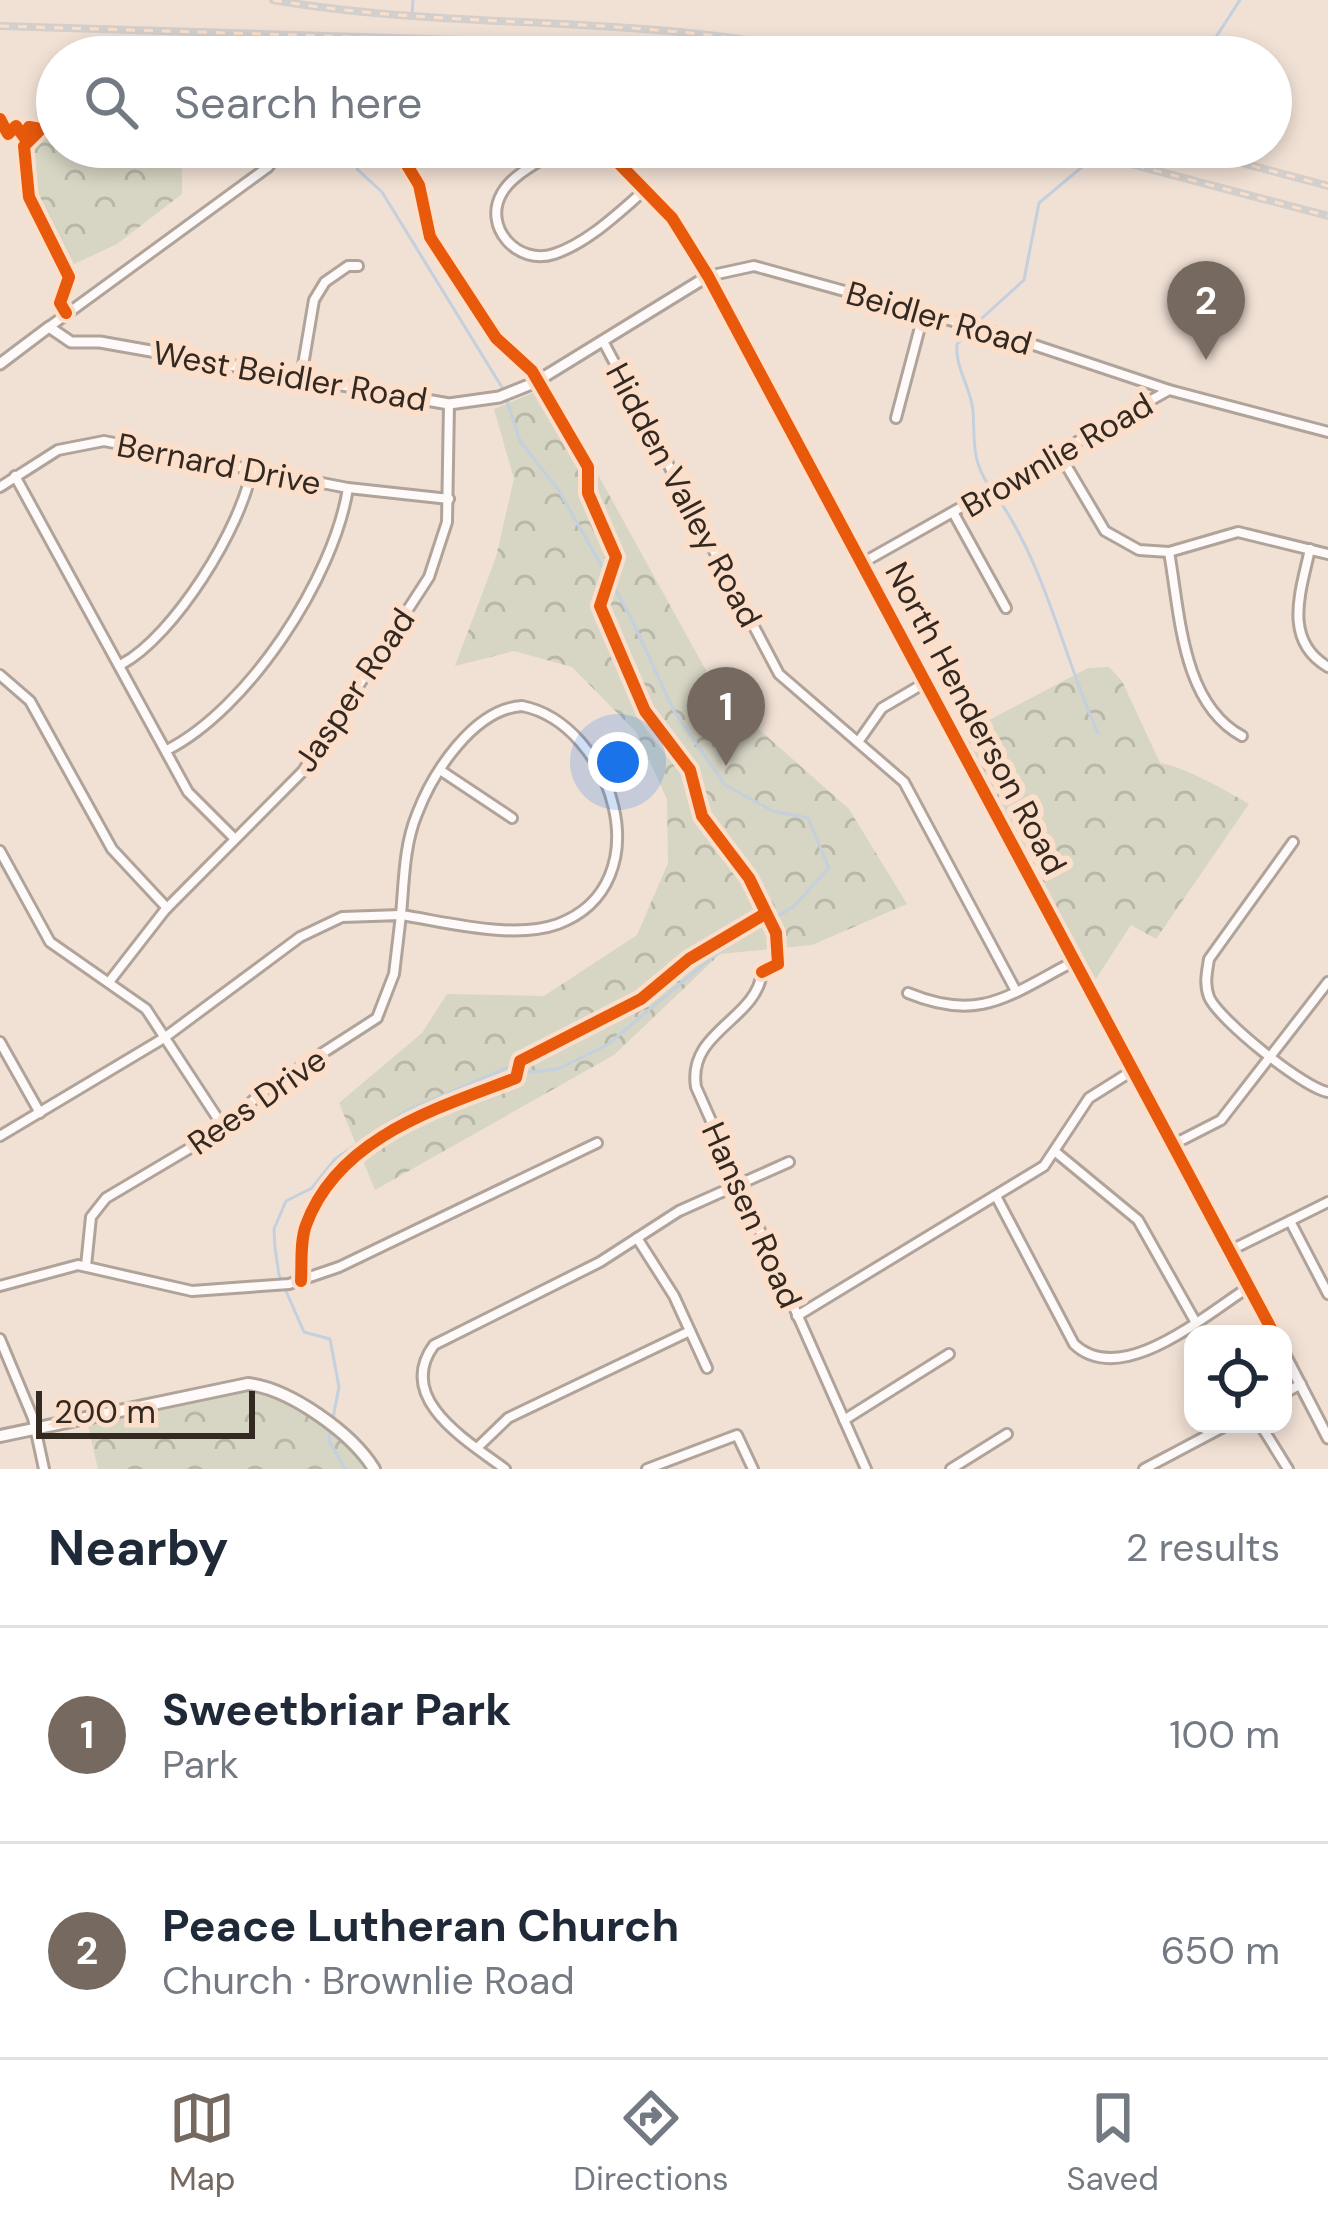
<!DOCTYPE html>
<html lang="en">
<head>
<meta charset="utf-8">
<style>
  body { margin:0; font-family:"DM Sans",sans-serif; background:#f6f6f7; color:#1f2937 }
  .controls { position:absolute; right:36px; bottom:36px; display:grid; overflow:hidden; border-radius:24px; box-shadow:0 6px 18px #0003 }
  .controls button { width:108px; height:108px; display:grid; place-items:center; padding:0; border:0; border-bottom:3px solid #e0e1e3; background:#fff; color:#1f2937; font:60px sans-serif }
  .scale { position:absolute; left:36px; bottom:30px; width:219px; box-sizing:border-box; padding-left:12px; border:6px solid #342921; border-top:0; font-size:33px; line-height:42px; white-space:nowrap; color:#342921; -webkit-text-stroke:9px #fcdfca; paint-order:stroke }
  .you { position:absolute; left:618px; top:762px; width:42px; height:42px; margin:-30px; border:9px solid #fff; border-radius:50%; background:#1a73e8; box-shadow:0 0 0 18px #1a73e833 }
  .badge { display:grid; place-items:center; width:78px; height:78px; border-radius:50%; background:#766960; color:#fff; font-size:39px; font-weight:700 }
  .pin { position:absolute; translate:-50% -99px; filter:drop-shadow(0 3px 6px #0008) }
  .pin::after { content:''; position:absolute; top:63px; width:42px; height:36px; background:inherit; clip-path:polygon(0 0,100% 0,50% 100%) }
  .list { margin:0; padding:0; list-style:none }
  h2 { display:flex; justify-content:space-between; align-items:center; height:156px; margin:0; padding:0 48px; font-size:51px }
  h2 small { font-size:39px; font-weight:400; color:#747a83 }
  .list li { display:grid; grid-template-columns:78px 1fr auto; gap:36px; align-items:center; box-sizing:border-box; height:216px; padding:0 48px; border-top:3px solid #e0e1e3 }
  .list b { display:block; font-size:45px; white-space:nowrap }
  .list p { margin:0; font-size:39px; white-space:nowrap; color:#747a83 }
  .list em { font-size:39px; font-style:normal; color:#747a83 }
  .icon { flex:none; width:66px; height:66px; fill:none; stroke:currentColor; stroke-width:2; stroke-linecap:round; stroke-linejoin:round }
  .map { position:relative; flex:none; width:1328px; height:1469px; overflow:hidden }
  .search { position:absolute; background:#fff; box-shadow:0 6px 18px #0003; left:36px; right:36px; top:36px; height:132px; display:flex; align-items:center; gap:30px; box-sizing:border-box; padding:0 42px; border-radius:66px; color:#747a83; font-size:45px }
  .sheet { height:588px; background:#fff }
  nav { display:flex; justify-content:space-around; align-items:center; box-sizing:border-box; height:168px; border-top:3px solid #e0e1e3; background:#fff; font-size:33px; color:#747a83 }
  nav a { display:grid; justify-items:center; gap:6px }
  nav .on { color:#766960 }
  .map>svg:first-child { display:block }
  .forest { fill:url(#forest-crowns) }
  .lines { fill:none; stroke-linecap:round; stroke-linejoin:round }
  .stream { stroke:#c4d0dd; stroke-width:3 }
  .minor-casing { stroke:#b0a39a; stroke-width:14 }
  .tertiary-casing { stroke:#b0a39a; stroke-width:15 }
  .secondary-casing { stroke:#b0a39a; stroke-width:16 }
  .minor { stroke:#fdfaf9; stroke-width:8 }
  .tertiary { stroke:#fdfaf9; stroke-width:9 }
  .secondary { stroke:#fdfaf9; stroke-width:10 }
  .rail-casing { stroke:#d3cfcc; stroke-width:8 }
  .rail { stroke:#fcdfca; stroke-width:3; stroke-dasharray:9; stroke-linecap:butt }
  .cycleway-casing { stroke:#fcdfca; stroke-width:20 }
  .cycleway { stroke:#e8590c; stroke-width:12 }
  .labels { text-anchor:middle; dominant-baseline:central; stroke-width:12; stroke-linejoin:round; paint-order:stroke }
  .street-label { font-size:33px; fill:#342921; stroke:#fcdfca }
</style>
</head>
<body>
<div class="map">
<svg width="1328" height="1469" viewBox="0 0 1328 1469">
  <defs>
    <pattern id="forest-crowns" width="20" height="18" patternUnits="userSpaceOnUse" patternTransform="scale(3)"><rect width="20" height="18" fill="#d7d5c4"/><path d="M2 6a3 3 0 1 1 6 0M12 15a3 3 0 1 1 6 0" fill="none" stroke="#b9b7a8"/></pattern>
  </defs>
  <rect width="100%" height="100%" fill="#f1e1d5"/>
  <!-- forest -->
  <g class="forest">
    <polygon points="57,127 57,147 182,147 182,194 117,244 61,270 24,209 20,152 45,128"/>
    <polygon points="549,386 719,694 849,809 907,904 812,945 720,954 614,1055 375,1190 339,1103 422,1033 447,994 544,996 637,935 668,863 667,799 636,732 572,667 514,651 455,666 496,557 514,479 494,409"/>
    <path d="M1109,667L1122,681L1160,763C1182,766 1228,791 1249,804L1156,939L1131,925L1088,991L957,737L1088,668Z"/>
    <polygon points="218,1387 269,1389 352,1443 374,1469 98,1469 86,1417"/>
  </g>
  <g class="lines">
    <!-- stream -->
    <g class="stream">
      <polyline points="412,15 413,0"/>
      <polyline points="1203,57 1240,0"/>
      <polyline points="347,147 358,170 382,192 503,389"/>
      <polyline points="981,319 1024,280 1039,203 1089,161"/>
      <path d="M967,335L957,344C955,369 971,387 973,411C975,441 971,459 989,486"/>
      <polyline points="506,398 520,441 559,491 630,616 675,713 725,785 773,811 808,818 829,868 793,907 772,919"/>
      <path d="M995,494C1046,566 1062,653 1098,733"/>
      <polyline points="333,1418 339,1387 330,1339 304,1332 279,1275 275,1248 274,1229 286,1201 312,1188 335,1159 404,1112 509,1067 531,1072 558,1069 607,1045 717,953 765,923"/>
      <polyline points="331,1427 329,1441 345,1469"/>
    </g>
    <defs>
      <g id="minor">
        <polyline points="341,57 439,57"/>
        <polyline points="537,147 547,158"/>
        <path d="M560,147C543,161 513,173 502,193C482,227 518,266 554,254C588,243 618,213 645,190"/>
        <polyline points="603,147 672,218 708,276 754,266 1007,336 1169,390"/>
        <polyline points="49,327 268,167 283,147"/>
        <polyline points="603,341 779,674 904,782 1016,991"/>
        <polyline points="301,377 314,300 325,282 348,266 358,266"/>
        <polyline points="896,418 924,312"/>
        <polyline points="1060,455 1105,531 1139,550 1169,552 1238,532 1328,554"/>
        <polyline points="15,476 188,792 235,839"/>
        <polyline points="0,487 58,450 104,441 348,488 449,499"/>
        <polyline points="954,514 1006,608"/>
        <path d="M1310,549C1301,591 1282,640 1328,667"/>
        <path d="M1169,552C1180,612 1181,703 1242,736"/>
        <polyline points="864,562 1169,390 1328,432"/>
        <path d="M122,664C174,636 242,527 252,468"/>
        <polyline points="0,675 30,701 112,849 167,908"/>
        <path d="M522,706C612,724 664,884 558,924C513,940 447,922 401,915C404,882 404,845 417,814C433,772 474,709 522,706Z"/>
        <polyline points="858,742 882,708 928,681"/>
        <path d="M167,750C248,709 334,578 348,488"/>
        <polyline points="443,772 512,818"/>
        <path d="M1293,842L1209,959C1207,972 1204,984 1209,997C1219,1020 1305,1089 1328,1092"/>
        <polyline points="0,851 50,942 146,1009 224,1128"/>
        <path d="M762,972C757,1020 687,1031 696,1087L866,1469"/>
        <polyline points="109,982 165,910 303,771 429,577 447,522 449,404"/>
        <path d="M908,993C981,1023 1009,995 1073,962"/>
        <polyline points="0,1042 40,1113"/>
        <polyline points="0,1136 164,1038 300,937 342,917 401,915 394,974 377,1018 262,1092 224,1128 106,1198 91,1217 86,1266"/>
        <polyline points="1172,1145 1221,1120 1328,982"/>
        <polyline points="1058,1154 1138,1220 1195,1321"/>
        <path d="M997,1198L1074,1344C1121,1389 1205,1315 1249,1287"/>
        <polyline points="1290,1221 1328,1294"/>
        <polyline points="637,1238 674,1296 707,1368"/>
        <polyline points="1229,1251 1328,1202"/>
        <polyline points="0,1286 78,1265 192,1291 289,1284 339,1267 597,1143"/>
        <polyline points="797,1316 1044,1166 1089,1098 1132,1071"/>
        <polyline points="0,1339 33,1418 44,1469"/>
        <polyline points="1283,1394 1301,1384"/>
        <polyline points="844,1420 949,1354"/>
        <polyline points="1260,1424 1288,1469"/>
        <polyline points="477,1448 508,1418 690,1331"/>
        <path d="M505,1469C469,1442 394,1399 434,1345L600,1262L679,1211L789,1162"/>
        <polyline points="647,1469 737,1435 753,1469"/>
        <polyline points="951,1469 1007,1434"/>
        <polyline points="1144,1469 1229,1424"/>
      </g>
      <g id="tertiary">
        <polyline points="0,364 49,327 71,342 100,342 449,404 499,397 534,383 708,276 1274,1334"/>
        <polyline points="1283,1351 1328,1438"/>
      </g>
      <path id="secondary" d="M0,1436L248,1384C290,1389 352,1433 374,1469"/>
    </defs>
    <!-- minor casing -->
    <use href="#minor" class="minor-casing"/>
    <!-- tertiary casing -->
    <use href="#tertiary" class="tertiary-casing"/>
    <!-- secondary casing -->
    <use href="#secondary" class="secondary-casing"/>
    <!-- minor -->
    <use href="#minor" class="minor"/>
    <!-- tertiary -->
    <use href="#tertiary" class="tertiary"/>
    <!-- secondary -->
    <use href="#secondary" class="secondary"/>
    <defs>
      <g id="rail">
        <path d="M273,0C460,32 650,12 835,57"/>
        <polyline points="0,26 588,44 698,57"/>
        <polyline points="1066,147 1328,216"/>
        <polyline points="1182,147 1328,186"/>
      </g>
    </defs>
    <!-- rail casing -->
    <use href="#rail" class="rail-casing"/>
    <!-- rail -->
    <use href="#rail" class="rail"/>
    <defs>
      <g id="cycleway">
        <polyline points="0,119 8,134 16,126 24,137 29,127 41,129 24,146 29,197 69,277 60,303 66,313"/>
        <polyline points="396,147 419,185 430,237 496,338 532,371 588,467 588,493 616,557 600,606 645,711 690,770 702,816 749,878 776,933 778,964 762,972"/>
        <polyline points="603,147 672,218 708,276 1274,1334"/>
        <path d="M301,1281C302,1263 300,1241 306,1225C338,1137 438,1108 516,1078L520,1061L641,999L689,959L763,915"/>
      </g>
    </defs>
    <!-- cycleway casing -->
    <use href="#cycleway" class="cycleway-casing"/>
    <!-- cycleway -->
    <use href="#cycleway" class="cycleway"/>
  </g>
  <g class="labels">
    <!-- street labels -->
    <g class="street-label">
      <text transform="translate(939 318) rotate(16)">Beidler Road</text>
      <text transform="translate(290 376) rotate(10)">West Beidler Road</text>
      <text transform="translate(1057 455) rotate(-30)">Brownlie Road</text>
      <text transform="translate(219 464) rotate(11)">Bernard Drive</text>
      <text transform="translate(684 495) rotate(62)">Hidden Valley Road</text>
      <text transform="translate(354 690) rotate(-56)">Jasper Road</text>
      <text transform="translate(976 718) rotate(62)">North Henderson Road</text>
      <text transform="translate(257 1101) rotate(-35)">Rees Drive</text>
      <text transform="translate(752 1215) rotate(66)">Hansen Road</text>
    </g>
  </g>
</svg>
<div class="controls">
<button><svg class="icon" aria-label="locate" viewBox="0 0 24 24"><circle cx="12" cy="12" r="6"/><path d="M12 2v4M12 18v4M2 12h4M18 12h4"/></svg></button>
</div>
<div class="scale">200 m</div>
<div class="you"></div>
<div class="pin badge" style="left:726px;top:766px">1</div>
<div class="pin badge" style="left:1206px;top:360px">2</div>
<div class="search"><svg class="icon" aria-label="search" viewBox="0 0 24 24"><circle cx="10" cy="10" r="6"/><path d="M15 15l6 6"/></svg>Search here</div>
</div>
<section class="sheet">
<h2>Nearby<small>2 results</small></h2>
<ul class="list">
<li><span class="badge">1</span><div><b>Sweetbriar Park</b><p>Park</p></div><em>100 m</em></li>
<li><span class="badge">2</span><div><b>Peace Lutheran Church</b><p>Church · Brownlie Road</p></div><em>650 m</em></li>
</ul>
</section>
<nav>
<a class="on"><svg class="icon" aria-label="map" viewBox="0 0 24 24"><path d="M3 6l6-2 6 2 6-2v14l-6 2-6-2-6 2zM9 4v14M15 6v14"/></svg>Map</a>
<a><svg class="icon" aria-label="directions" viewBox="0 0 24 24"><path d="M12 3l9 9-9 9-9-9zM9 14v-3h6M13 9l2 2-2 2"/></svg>Directions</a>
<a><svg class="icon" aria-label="saved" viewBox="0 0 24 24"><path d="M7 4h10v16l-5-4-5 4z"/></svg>Saved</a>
</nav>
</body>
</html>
